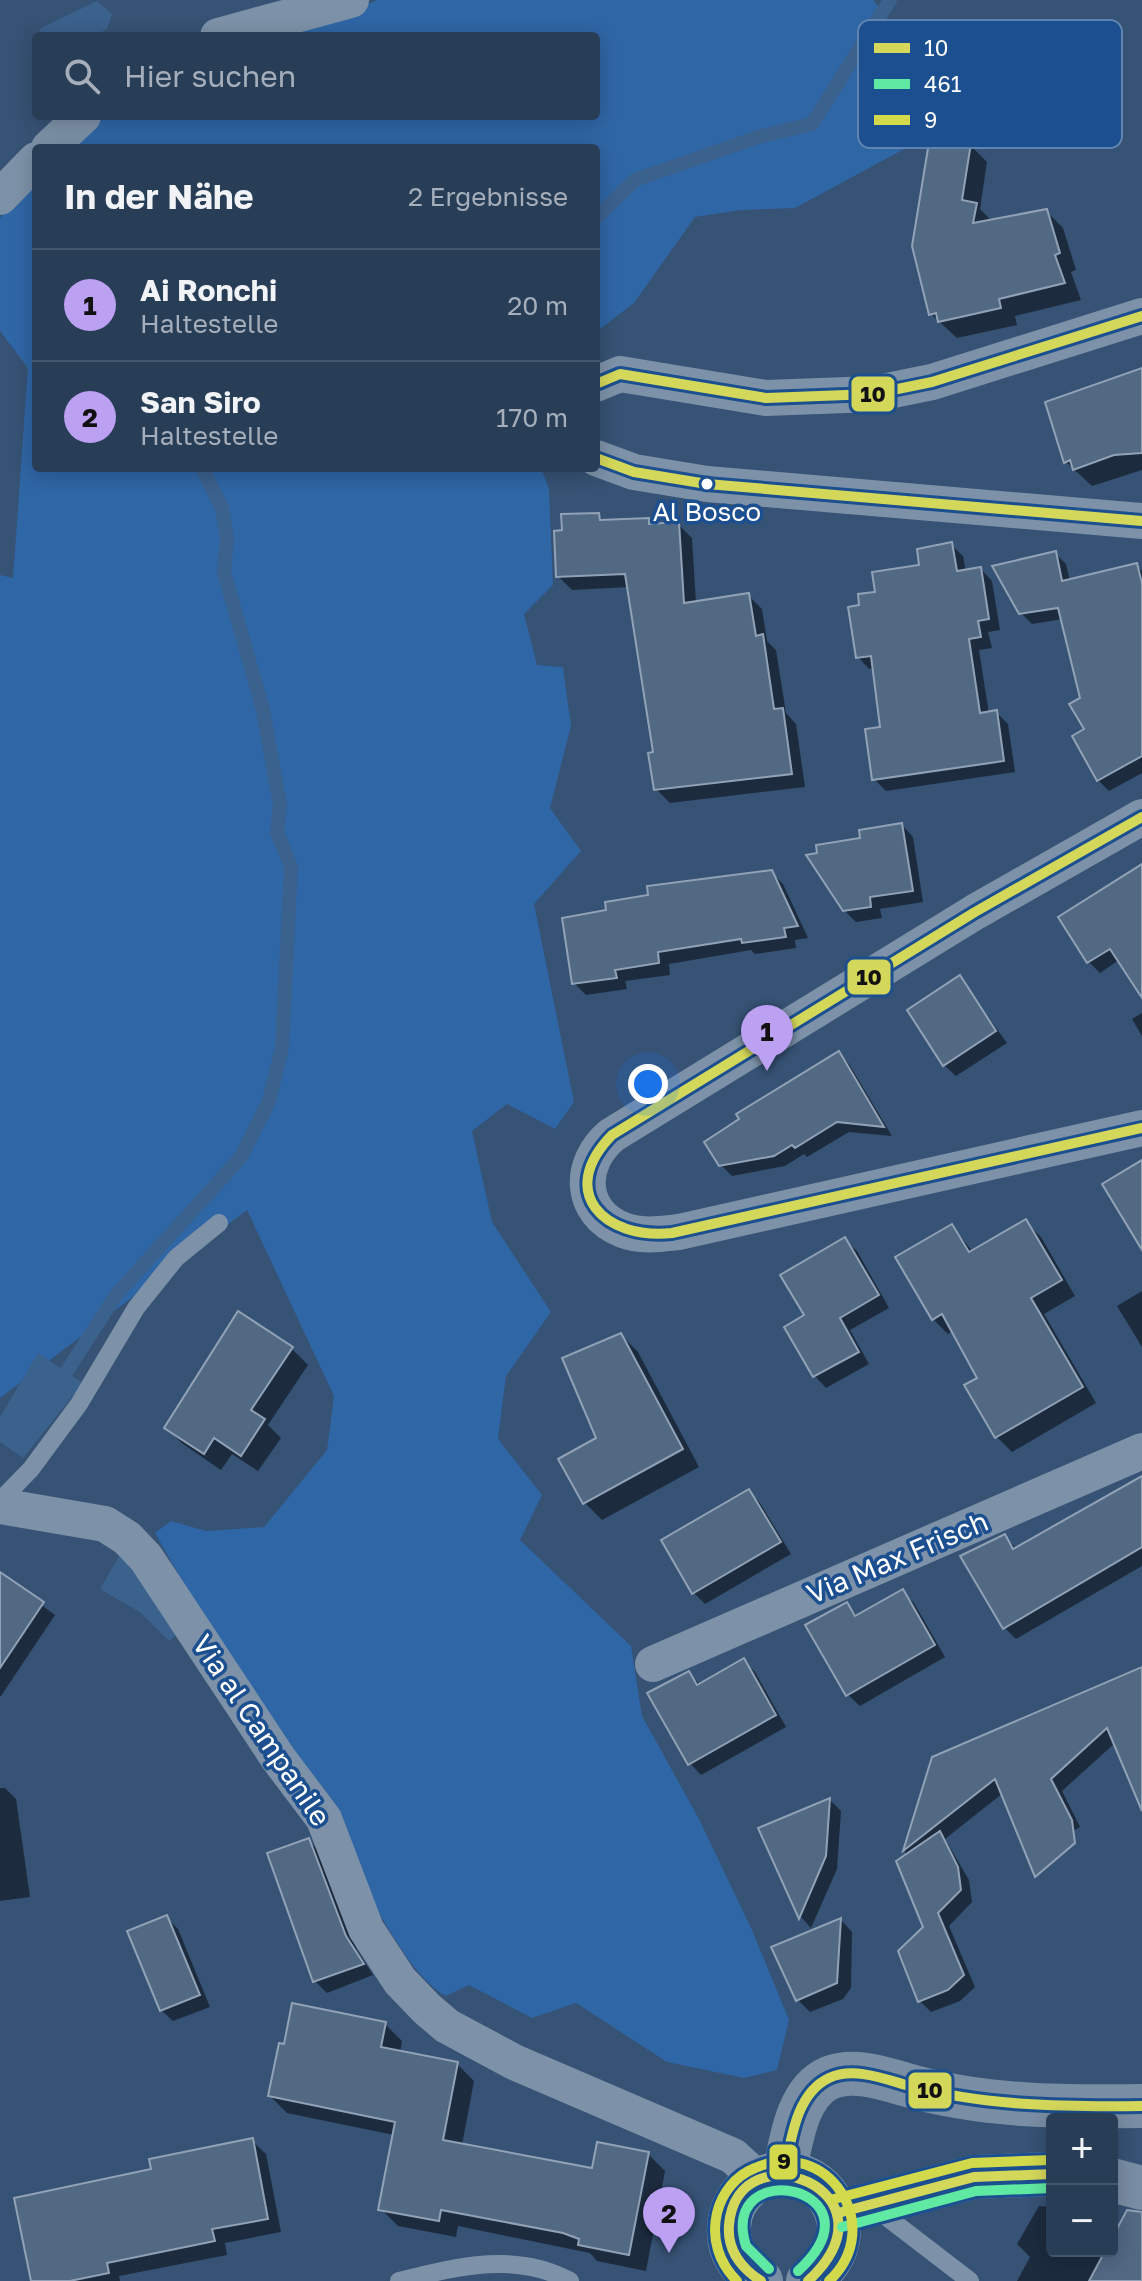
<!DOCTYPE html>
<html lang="de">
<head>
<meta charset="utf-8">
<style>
  body { margin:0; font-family:"Golos Text",sans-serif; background:#344961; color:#f1f3f6 }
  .controls { position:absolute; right:24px; bottom:24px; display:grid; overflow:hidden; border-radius:8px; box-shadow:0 4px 20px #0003 }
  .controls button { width:72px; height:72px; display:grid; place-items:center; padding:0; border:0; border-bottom:2px solid #44576d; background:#283e57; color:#f1f3f6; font:40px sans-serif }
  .you { position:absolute; left:648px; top:1084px; width:28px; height:28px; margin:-20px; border:6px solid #fff; border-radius:50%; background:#1a73e8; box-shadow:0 0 0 12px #1a73e833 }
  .badge { display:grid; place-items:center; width:52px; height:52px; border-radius:50%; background:#bca0f2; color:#111; font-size:26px; font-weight:700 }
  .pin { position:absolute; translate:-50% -66px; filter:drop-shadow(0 2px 4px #0008) }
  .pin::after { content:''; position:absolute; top:42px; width:28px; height:24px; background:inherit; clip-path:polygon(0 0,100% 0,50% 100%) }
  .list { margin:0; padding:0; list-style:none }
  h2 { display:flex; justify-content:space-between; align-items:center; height:104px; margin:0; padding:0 32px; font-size:34px }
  h2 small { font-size:26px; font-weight:400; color:#a5aeba }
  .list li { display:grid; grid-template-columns:52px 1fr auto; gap:24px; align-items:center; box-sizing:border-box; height:112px; padding:0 32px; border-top:2px solid #44576d }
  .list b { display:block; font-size:30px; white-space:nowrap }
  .list p { margin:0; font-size:26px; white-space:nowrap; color:#a5aeba }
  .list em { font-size:26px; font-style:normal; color:#a5aeba }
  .icon { flex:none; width:44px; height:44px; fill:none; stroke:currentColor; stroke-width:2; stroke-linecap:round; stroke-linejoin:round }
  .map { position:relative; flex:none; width:1142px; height:2281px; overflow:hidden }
  .search { position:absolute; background:#283e57; box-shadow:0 4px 20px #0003; left:32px; top:32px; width:568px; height:88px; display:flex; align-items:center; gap:20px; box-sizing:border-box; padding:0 28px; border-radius:8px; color:#a5aeba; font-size:30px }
  .panel { position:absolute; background:#283e57; box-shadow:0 4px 20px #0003; left:32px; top:144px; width:568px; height:328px; border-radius:8px }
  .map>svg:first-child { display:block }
  .green { fill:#2f66a5 }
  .water { fill:#3b618d }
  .shadow { fill:#0007 }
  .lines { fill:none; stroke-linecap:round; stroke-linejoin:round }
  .stream { stroke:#3b618d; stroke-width:14 }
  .building { fill:#526984; stroke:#92a2b6; stroke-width:2 }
  .lane { stroke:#7d92a8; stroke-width:18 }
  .street { stroke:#7d92a8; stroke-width:36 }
  .secondary { stroke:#798da4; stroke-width:44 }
  .bus-1-casing { stroke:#1b4f8f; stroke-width:16 }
  .bus-2-casing { stroke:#1b4f8f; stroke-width:16 }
  .bus-3-casing { stroke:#1b4f8f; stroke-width:16 }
  .bus-1 { stroke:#d4d85a; stroke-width:10 }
  .bus-2 { stroke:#60e9a3; stroke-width:10 }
  .bus-3 { stroke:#d2d94b; stroke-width:10 }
  .bus-dot { fill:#fff; stroke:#1b4f8f; stroke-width:3 }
  .labels { text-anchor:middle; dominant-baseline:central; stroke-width:7; stroke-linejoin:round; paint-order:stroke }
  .bus-label { font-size:26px; fill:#fff; stroke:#1b4f8f }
  .street-label { font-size:28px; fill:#fff; stroke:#1b4f8f }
  .key { fill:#1b4f8f; stroke:#5f84b1; stroke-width:2 }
  .key-label { font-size:22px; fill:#fff }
  .line-badge { stroke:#1b4f8f; stroke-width:3 }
  .pale-badge-label { font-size:22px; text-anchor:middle; font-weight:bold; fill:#111 }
</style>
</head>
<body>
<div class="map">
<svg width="1142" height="2281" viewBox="0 0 1142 2281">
  <rect width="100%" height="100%" fill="#365274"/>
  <!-- green -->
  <g class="green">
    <polygon points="377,0 873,0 883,12 884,57 921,140 795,208 741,210 695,217 634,303 596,332 596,148 68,148 105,116 596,116 596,36 271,36 353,11"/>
    <path d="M36,178V468H541L549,489L553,585L524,614L537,665L563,667L571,726L550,808L581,851L534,904L574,1102L555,1129L507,1104L472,1131L492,1222L551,1312L506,1376L498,1439L542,1495L520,1540L631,1646L642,1716L699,1819L752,1930L789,2020L777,2070L744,2078L667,2062L576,2003L532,2018L469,1985L446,1996C412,1978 383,1917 362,1885C290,1769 222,1651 155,1533L171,1521L206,1531L264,1527L327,1450L334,1396L247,1210L0,1398V575L13,578L28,368L0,331V218Z"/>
  </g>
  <!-- water -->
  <g class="water">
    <path d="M97,1L112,14L107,29L94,36H36V43C36,36 37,32 43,27Z"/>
    <polygon points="38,1353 83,1383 23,1458 0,1442 0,1417"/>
    <polygon points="121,1553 182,1631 169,1641 141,1613 100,1589"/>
  </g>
  <!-- shadow -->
  <g class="shadow">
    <polygon points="970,145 987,162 980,209 992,221 1046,211 1063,228 1076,270 1071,272 1081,300 1015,316 1017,325 957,338 931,314"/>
    <polygon points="1142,370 1142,470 1092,486 1066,462 1047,404"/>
    <polygon points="598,515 606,522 648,520 654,526 678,524 692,538 696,603 748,595 762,609 767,641 776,650 786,713 796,724 805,787 670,803 656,789 655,753 629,587 572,590 558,576"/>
    <polygon points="951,545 963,556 966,572 981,569 992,581 1000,630 988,632 992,648 979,650 989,714 996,712 1008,724 1015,772 886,791 874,779 882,729 874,668 869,669 858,657 862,606"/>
    <polygon points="1055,553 1066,564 1070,581 1137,566 1142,571 1142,773 1109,791 1098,780 1063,619 1032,624 1021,613"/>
    <polygon points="902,825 913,837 923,902 880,909 882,918 856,922 844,910 819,855"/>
    <polygon points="1142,866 1142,995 1119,960 1100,973 1089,962"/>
    <polygon points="771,872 783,884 808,938 795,940 796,948 755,954 751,950 669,964 670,975 625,981 627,989 586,995 574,983 609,912"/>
    <polygon points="960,978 1007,1043 956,1076 944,1065"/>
    <polygon points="1142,1013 1142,1036 1132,1019"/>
    <polygon points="839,1053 849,1064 892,1136 849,1132 807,1157 804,1154 785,1166 732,1176 721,1165"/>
    <polygon points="1026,1222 1041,1237 1075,1296 1044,1314 1096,1403 1012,1452 997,1437 967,1386 980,1379 954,1330 948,1334 933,1319 952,1226 973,1252"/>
    <polygon points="845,1240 857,1251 889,1308 850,1330 869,1364 826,1388 815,1376 787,1327 807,1316"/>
    <polygon points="1142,1291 1142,1347 1117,1306"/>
    <polygon points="621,1335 638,1352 699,1467 602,1520 585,1503"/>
    <polygon points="291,1348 308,1365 268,1425 281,1438 258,1471 232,1454 221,1470 183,1444 166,1427"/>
    <polygon points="1142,1478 1142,1566 1016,1639 1005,1628 1004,1536 1017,1549"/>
    <polygon points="748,1491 760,1503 791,1554 705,1604 694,1593"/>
    <polygon points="0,1575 55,1615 1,1696 0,1696"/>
    <polygon points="902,1591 914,1603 945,1657 860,1706 848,1695 846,1605 858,1616"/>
    <polygon points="744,1661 755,1672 786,1727 701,1775 690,1763 689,1674 701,1685"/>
    <polygon points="1142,1670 1142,1793 1115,1743 1062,1791 1080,1827 1034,1852 1003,1793 945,1839 969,1880 972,1902 949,1926 975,1987 960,2001 931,2012 920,2001 925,1927 905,1851 934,1758"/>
    <polygon points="0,1788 5,1788 16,1799 30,1897 0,1901"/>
    <polygon points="830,1800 841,1811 837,1869 811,1928 801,1917 761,1829"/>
    <polygon points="308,1840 320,1852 357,1950 373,1975 327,1993 315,1981"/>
    <polygon points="166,1917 178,1929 210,2007 173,2021 161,2010"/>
    <polygon points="841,1920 852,1932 851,1988 843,1999 810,2012 798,2000"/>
    <polygon points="385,2024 402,2041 400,2053 457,2064 474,2081 462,2145 594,2170 648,2154 665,2171 646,2271 597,2261 590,2253 458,2226 456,2237 398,2226 381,2209 394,2135 287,2113 270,2096"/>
    <polygon points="252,2141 266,2154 281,2232 225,2243 227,2255 119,2276 120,2281 33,2281 153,2170"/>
    <polygon points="1039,2206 1052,2207 1052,2251 1112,2251 1112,2233 1116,2235 1142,2218 1142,2281 1017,2281 1030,2257 1017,2244"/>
  </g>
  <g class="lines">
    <!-- stream -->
    <g class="stream">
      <polyline points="596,218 635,180 758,137 812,124 890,0"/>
      <polyline points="54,1385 67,1371 116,1295 241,1157 269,1101 282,1048 291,867 277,832 280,805 263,710 224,572 227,538 222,508 202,468"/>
    </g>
  </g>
  <!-- building -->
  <g class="building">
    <polygon points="930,136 971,143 962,200 977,203 973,223 1047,209 1060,253 1055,255 1065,283 999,299 1001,308 938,322 936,313 929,315 912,246"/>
    <polygon points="1142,368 1142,453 1114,455 1073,470 1070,460 1064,463 1045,402"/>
    <polygon points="599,513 600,520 649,518 649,524 679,522 684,603 749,593 756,636 763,634 774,709 783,708 792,774 654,790 648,753 653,752 625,574 556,577 554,531 562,530 561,514"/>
    <polygon points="952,542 957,571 981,567 989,619 978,621 981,637 969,639 980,713 997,710 1004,761 872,780 865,729 880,727 871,656 856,658 848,607 859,605 858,594 875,592 872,572 919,565 917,549"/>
    <polygon points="1056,551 1062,581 1137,563 1142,583 1142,756 1097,781 1072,736 1084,729 1069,704 1080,698 1058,608 1019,614 992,566"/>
    <polygon points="902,823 913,891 870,897 871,907 843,911 806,855 817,853 816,845 860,838 859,830"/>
    <polygon points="1142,864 1142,998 1110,949 1087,963 1058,917"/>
    <polygon points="772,870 798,926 784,928 786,937 742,943 741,939 658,952 659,963 615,970 617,978 572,984 562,918 606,910 605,902 648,895 647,886"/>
    <polygon points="960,975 996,1031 943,1066 907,1010"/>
    <polygon points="839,1051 884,1127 837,1122 795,1148 792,1145 774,1156 719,1166 704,1142 739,1119 736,1114"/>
    <polygon points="1142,1160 1142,1250 1102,1184"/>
    <polygon points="1026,1219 1062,1280 1031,1298 1083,1387 995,1438 964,1385 977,1378 942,1314 932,1320 895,1257 952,1224 969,1252"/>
    <polygon points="845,1237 879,1295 840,1318 859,1352 813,1377 784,1327 804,1315 780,1275"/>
    <polygon points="238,1311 293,1347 251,1410 265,1419 241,1456 214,1438 204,1454 164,1428"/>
    <polygon points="621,1333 683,1449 583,1504 558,1459 596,1438 562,1358"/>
    <polygon points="1142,1476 1142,1547 1003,1629 960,1556 1005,1534 1013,1549"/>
    <polygon points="749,1489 781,1542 692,1594 661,1540"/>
    <polygon points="0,1572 44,1602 0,1668"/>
    <polygon points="903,1589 935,1645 846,1696 805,1625 847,1602 855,1616"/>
    <polygon points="744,1658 776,1715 688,1765 647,1693 689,1671 697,1685"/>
    <polygon points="1142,1667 1142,1811 1107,1728 1051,1779 1072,1820 1075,1843 1035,1877 995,1779 903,1851 932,1757"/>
    <polygon points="830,1798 826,1856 799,1919 758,1828"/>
    <polygon points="940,1831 958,1867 961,1890 938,1913 964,1975 948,1990 918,2002 898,1951 923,1927 896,1861"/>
    <polygon points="309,1838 346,1936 364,1964 313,1982 267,1853"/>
    <polygon points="167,1915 200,1995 160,2011 127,1931"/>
    <polygon points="841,1918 837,1983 796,2001 771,1947"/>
    <polygon points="292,2003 386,2022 381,2047 458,2062 443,2140 592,2168 597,2142 649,2152 629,2255 578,2245 579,2239 563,2233 441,2210 439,2221 378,2210 395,2122 268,2096 279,2043 284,2044"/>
    <polygon points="253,2138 268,2219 212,2229 215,2241 107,2263 109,2273 70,2281 31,2281 14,2198 151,2169 149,2159"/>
    <polygon points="1127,2210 1142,2212 1142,2281 1089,2281 1105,2251 1112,2251 1112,2238"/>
  </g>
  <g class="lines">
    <!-- lane -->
    <g class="lane">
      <polyline points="0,1501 31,1469 79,1404 136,1308 176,1258 219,1223"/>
      <polyline points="875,2208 970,2281"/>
      <path d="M399,2281C456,2267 515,2251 570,2281"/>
    </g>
    <!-- street -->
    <g class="street">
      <polyline points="218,36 351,0"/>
      <polyline points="49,148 83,116"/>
      <polyline points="0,197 36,160"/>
      <polyline points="596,384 620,374 766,398 873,394 932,382 1142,316"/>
      <polyline points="596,458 634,472 707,484 1142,521"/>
      <path d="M1142,817L975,912L612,1135C578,1163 578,1212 623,1230C641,1237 660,1234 679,1232L1142,1128"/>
      <polyline points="0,1506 105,1524 127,1538 146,1558 278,1758 324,1819 366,1929 400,1981 427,2009 447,2026 514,2062 733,2156 759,2180"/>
      <polyline points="653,1664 1142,1451"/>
    </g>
    <!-- secondary -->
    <g class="secondary">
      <path d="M784,2174C791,2143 796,2093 829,2078C854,2068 883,2078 907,2085C984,2107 1062,2107 1142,2106"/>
      <polyline points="1112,2180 1142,2188"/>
      <polyline points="838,2213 974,2177 1052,2174"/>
      <path d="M761,2281C740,2269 727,2251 729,2226C730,2209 739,2194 752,2184C814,2142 879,2235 808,2281"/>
    </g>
    <defs>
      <g id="bus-1">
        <polyline points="596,384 620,374 766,398 873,394 932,382 1142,316"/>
        <polyline points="596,458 634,472 707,484 1142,521"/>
        <path d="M1142,817L975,912L612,1135C556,1192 604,1240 672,1233L1142,1128"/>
        <path d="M784,2174C791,2142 795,2094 829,2078C853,2067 882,2078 906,2085C983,2106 1063,2107 1142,2106"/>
        <polyline points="838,2213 974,2177 1052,2174"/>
        <path d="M761,2281C741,2268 727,2250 729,2225C737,2127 906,2190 808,2281"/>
      </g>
      <g id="bus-2">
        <polyline points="842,2227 976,2191 1052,2188"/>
        <path d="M769,2269L746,2246C717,2153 889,2187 798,2271"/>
      </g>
      <g id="bus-3">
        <polyline points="834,2199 972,2163 1051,2160"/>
        <path d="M737,2281C719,2263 711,2239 717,2213C722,2193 735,2176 755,2168C828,2136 887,2227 829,2281"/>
      </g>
    </defs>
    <!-- bus-1 casing -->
    <use href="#bus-1" class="bus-1-casing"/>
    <!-- bus-2 casing -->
    <use href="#bus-2" class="bus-2-casing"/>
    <!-- bus-3 casing -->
    <use href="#bus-3" class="bus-3-casing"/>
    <!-- bus-1 -->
    <use href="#bus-1" class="bus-1"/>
    <!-- bus-2 -->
    <use href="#bus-2" class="bus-2"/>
    <!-- bus-3 -->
    <use href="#bus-3" class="bus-3"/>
  </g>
  <!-- markers -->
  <circle class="bus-dot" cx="707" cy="484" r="7"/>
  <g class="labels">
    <!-- bus labels -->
    <g class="bus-label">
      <text x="707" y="511">Al Bosco</text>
    </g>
    <!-- street labels -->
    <g class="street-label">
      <text transform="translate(897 1557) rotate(-23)">Via Max Frisch</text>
      <text transform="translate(262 1730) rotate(56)">Via al Campanile</text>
    </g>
  </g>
  <!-- legend -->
  <rect x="858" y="20" width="264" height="128" rx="12" class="key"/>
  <rect x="874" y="43" width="36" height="10" fill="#d4d85a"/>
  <rect x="874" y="79" width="36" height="10" fill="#60e9a3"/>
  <rect x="874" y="115" width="36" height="10" fill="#d2d94b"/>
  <g class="key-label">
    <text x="924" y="56">10</text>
    <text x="924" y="92">461</text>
    <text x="924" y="128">9</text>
  </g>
  <g class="line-badge">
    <rect x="850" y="375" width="46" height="38" rx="8" fill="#d4d85a"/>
    <rect x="846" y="958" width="46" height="38" rx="8" fill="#d4d85a"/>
    <rect x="907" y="2071" width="46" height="39" rx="8" fill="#d4d85a"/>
    <rect x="768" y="2143" width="31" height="38" rx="8" fill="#d2d94b"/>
  </g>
  <g class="pale-badge-label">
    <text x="873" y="402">10</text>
    <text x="869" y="985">10</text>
    <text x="930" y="2098">10</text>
    <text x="784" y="2169">9</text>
  </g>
</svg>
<div class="controls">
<button>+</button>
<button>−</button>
</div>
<div class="you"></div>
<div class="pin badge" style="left:767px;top:1071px">1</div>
<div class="pin badge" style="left:669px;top:2253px">2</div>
<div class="search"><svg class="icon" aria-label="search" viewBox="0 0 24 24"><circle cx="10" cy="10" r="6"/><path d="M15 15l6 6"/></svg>Hier suchen</div>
<section class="panel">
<h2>In der Nähe<small>2 Ergebnisse</small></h2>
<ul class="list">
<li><span class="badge">1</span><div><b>Ai Ronchi</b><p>Haltestelle</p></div><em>20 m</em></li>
<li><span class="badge">2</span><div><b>San Siro</b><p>Haltestelle</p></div><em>170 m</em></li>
</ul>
</section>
</div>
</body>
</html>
